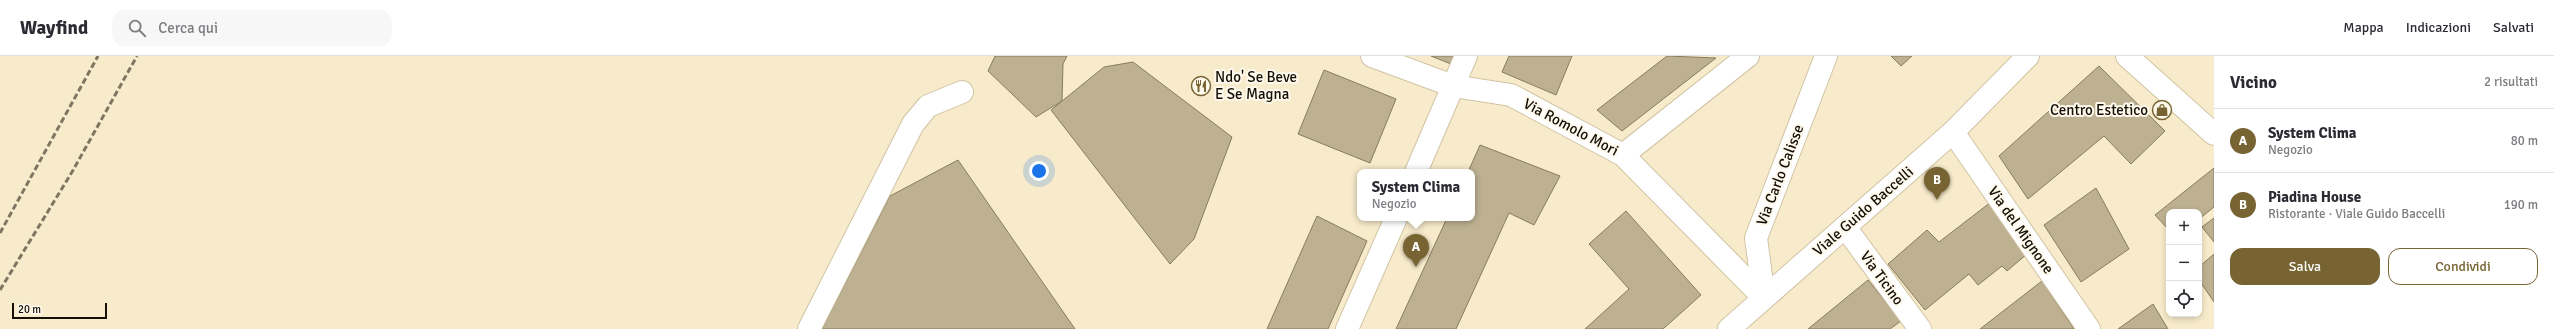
<!DOCTYPE html>
<html lang="it">
<head>
<meta charset="utf-8">
<style>
  body { margin:0; font-family:Signika,sans-serif; background:#f7f7f7; color:#2b2b33 }
  .controls { position:absolute; right:12px; bottom:12px; display:grid; overflow:hidden; border-radius:8px; box-shadow:0 2px 6px #0003 }
  .controls button { width:36px; height:36px; display:grid; place-items:center; padding:0; border:0; border-bottom:1px solid #e1e1e2; background:#fff; color:#2b2b33; font:20px sans-serif }
  .scale { position:absolute; left:12px; bottom:10px; width:95px; box-sizing:border-box; padding-left:4px; border:2px solid #140f05; border-top:0; font-size:11px; line-height:14px; white-space:nowrap; color:#140f05; -webkit-text-stroke:3px #fef9ec; paint-order:stroke }
  .you { position:absolute; left:1039px; top:115px; width:14px; height:14px; margin:-10px; border:3px solid #fff; border-radius:50%; background:#1a73e8; box-shadow:0 0 0 6px #1a73e833 }
  .badge { display:grid; place-items:center; width:26px; height:26px; border-radius:50%; background:#776432; color:#fff; font-size:13px; font-weight:700 }
  .pin { position:absolute; translate:-50% -33px; filter:drop-shadow(0 1px 2px #0008) }
  .pin::after { content:''; position:absolute; top:21px; width:14px; height:12px; background:inherit; clip-path:polygon(0 0,100% 0,50% 100%) }
  .popup { position:absolute; left:1357px; top:113px; width:118px; height:52px; box-sizing:border-box; display:grid; place-content:center; border-radius:8px; background:#fff; filter:drop-shadow(0 1px 3px #0005); font-size:13px; white-space:nowrap; color:#7c7c81 }
  .popup b { font-size:15px; color:#2b2b33 }
  .popup::after { content:''; position:absolute; left:50%; top:100%; margin-left:-8px; border:8px solid transparent; border-top-color:#fff }
  .list { margin:0; padding:0; list-style:none }
  h2 { display:flex; justify-content:space-between; align-items:center; height:52px; margin:0; padding:0 16px; font-size:17px }
  h2 small { font-size:13px; font-weight:400; color:#7c7c81 }
  .list li { display:grid; grid-template-columns:26px 1fr auto; gap:12px; align-items:center; box-sizing:border-box; height:64px; padding:0 16px; border-top:1px solid #e1e1e2 }
  .list b { display:block; font-size:15px; white-space:nowrap }
  .list p { margin:0; font-size:13px; white-space:nowrap; color:#7c7c81 }
  .list em { font-size:13px; font-style:normal; color:#7c7c81 }
  .actions { display:flex; gap:8px; padding:12px 16px }
  .actions a { flex:1; padding:9px 0; border:1px solid #776432; border-radius:12px; text-align:center; font-size:14px; color:#776432 }
  .actions .main { background:#776432; color:#fff }
  .icon { flex:none; width:22px; height:22px; fill:none; stroke:currentColor; stroke-width:2; stroke-linecap:round; stroke-linejoin:round }
  .map { position:relative; flex:none; width:2214px; height:273px; overflow:hidden }
  header { display:flex; align-items:center; gap:24px; box-sizing:border-box; height:56px; padding:0 20px; background:#fff; border-bottom:1px solid #e1e1e2 }
  header strong { font-size:19px }
  nav { display:flex; gap:22px; margin-inline-start:auto; font-size:14px }
  .search { width:280px; height:36px; background:#f7f7f7; display:flex; align-items:center; gap:10px; box-sizing:border-box; padding:0 14px; border-radius:12px; color:#7c7c81; font-size:15px }
  main { display:flex }
  aside { flex:1; background:#fff }
  .map>svg:first-child { display:block }
  .building { fill:#beb192; stroke:#887c5f }
  .lines { fill:none; stroke-linecap:round; stroke-linejoin:round }
  .minor-casing { stroke:#d1c4a4; stroke-width:24 }
  .secondary-casing { stroke:#d1c4a4; stroke-width:24 }
  .minor { stroke:#fff; stroke-width:22 }
  .secondary { stroke:#fff; stroke-width:22 }
  .rail { stroke:#7e7661; stroke-width:3; stroke-dasharray:6 3; stroke-linecap:butt }
  .labels { text-anchor:middle; dominant-baseline:central; stroke-width:4; stroke-linejoin:round; paint-order:stroke }
  .poi-label { font-size:15px; fill:#140f05; stroke:#fef9ec; text-anchor:start }
  .street-label { font-size:15px; fill:#140f05; stroke:#fef9ec }
</style>
</head>
<body>
<header>
<strong>Wayfind</strong>
<div class="search"><svg class="icon" aria-label="search" viewBox="0 0 24 24"><circle cx="10" cy="10" r="6"/><path d="M15 15l6 6"/></svg>Cerca qui</div>
<nav><a>Mappa</a><a>Indicazioni</a><a>Salvati</a></nav>
</header>
<main>
<div class="map">
<svg width="2214" height="273" viewBox="0 0 2214 273">
  <rect width="100%" height="100%" fill="#f8ebcb"/>
  <!-- building -->
  <g class="building">
    <polygon points="995,0 1067,0 1063,8 1062,45 1036,61 988,15"/>
    <polygon points="1431,0 1455,0 1451,8"/>
    <polygon points="1509,0 1572,0 1556,39 1502,16"/>
    <polygon points="1667,0 1716,2 1622,75 1597,54"/>
    <polygon points="1891,0 1912,0 1901,10"/>
    <polygon points="1133,6 1232,81 1194,183 1170,208 1051,54 1104,11"/>
    <polygon points="2099,10 2165,75 2131,108 2104,80 2028,143 1999,100"/>
    <polygon points="1324,14 1396,43 1370,107 1298,78"/>
    <polygon points="1480,89 1560,120 1534,169 1509,157 1456,273 1396,273 1447,162 1472,162 1472,116 1468,116"/>
    <polygon points="958,104 1075,273 822,273 890,140"/>
    <polygon points="2214,112 2214,151 2199,163 2199,156 2169,156 2169,174 2155,159"/>
    <polygon points="2096,132 2129,193 2081,226 2044,169"/>
    <polygon points="1991,146 2027,198 2007,215 2002,210 1978,229 1969,218 1925,254 1888,208 1927,174 1939,186"/>
    <polygon points="1626,155 1701,239 1663,273 1585,273 1629,233 1589,188"/>
    <polygon points="1317,160 1367,185 1328,273 1267,273"/>
    <polygon points="2214,162 2214,186 2202,171"/>
    <polygon points="2214,198 2214,246 2199,224 2199,211"/>
    <polygon points="1868,224 1901,265 1890,273 1808,273"/>
    <polygon points="2042,225 2074,273 1980,273"/>
    <polygon points="2153,248 2168,273 2118,273"/>
  </g>
  <g class="lines">
    <defs>
      <g id="minor">
        <polyline points="1372,0 1453,30 1511,39 1623,99 1764,242"/>
        <polyline points="2127,0 2214,78"/>
        <polyline points="1953,76 2089,273"/>
        <polyline points="1623,99 1748,0"/>
        <polyline points="1416,116 1466,0"/>
        <polyline points="1845,171 1920,273"/>
        <polyline points="1764,242 1756,182 1826,0"/>
        <polyline points="809,273 913,68 928,50 962,36"/>
        <polyline points="1347,273 1396,162"/>
      </g>
      <polyline id="secondary" points="1729,273 1953,76 2028,0"/>
    </defs>
    <!-- minor casing -->
    <use href="#minor" class="minor-casing"/>
    <!-- secondary casing -->
    <use href="#secondary" class="secondary-casing"/>
    <!-- minor -->
    <use href="#minor" class="minor"/>
    <!-- secondary -->
    <use href="#secondary" class="secondary"/>
    <!-- rail -->
    <g class="rail">
      <polyline points="0,177 98,0"/>
      <polyline points="0,234 72,116 137,0"/>
    </g>
  </g>
  <!-- icons -->
  <defs>
    <symbol id="restaurant-ring" viewBox="-11 -11 22 22"><circle r="9.5" fill="#fef9ec" stroke="#776432" stroke-width="1.5"/><path d="M-5-6h1v4h1v-4h1v4h1v-4h1v5L-1.5 .5V6h-2V.5L-5-1ZM5-6V6H3V1.5H1.5Q1.5-4 5-6Z" fill="#776432"/></symbol>
    <symbol id="shop-ring" viewBox="-11 -11 22 22"><circle r="9.5" fill="#fef9ec" stroke="#776432" stroke-width="1.5"/><path d="M-5-2.5h2.3a2.7 3.5 0 0 1 5.4 0H5L5.5 6h-11ZM-1.5-2.5h3a1.5 2.3 0 0 0-3 0Z" fill="#776432"/></symbol>
  </defs>
  <g fill-rule="evenodd">
    <use href="#restaurant-ring" x="1190" y="19" width="22" height="22"/>
    <use href="#shop-ring" x="2151" y="43" width="22" height="22"/>
  </g>
  <g class="labels">
    <!-- poi labels -->
    <g class="poi-label">
      <text x="1215" y="21">Ndo' Se Beve<tspan x="1215" dy="17">E Se Magna</tspan></text>
      <text x="2148" y="54" text-anchor="end">Centro Estetico</text>
    </g>
    <!-- street labels -->
    <g class="street-label">
      <text transform="translate(1571 71) rotate(28)">Via Romolo Mori</text>
      <text transform="translate(1780 119) rotate(-69)">Via Carlo Calisse</text>
      <text transform="translate(1863 155) rotate(-41)">Viale Guido Baccelli</text>
      <text transform="translate(2021 174) rotate(55)">Via del Mignone</text>
      <text transform="translate(1882 222) rotate(54)">Via Ticino</text>
    </g>
  </g>
</svg>
<div class="controls">
<button>+</button>
<button>−</button>
<button><svg class="icon" aria-label="locate" viewBox="0 0 24 24"><circle cx="12" cy="12" r="6"/><path d="M12 2v4M12 18v4M2 12h4M18 12h4"/></svg></button>
</div>
<div class="scale">20 m</div>
<div class="you"></div>
<div class="pin badge" style="left:1416px;top:211px">A</div>
<div class="popup"><b>System Clima</b>Negozio</div>
<div class="pin badge" style="left:1937px;top:144px">B</div>
</div>
<aside>
<h2>Vicino<small>2 risultati</small></h2>
<ul class="list">
<li><span class="badge">A</span><div><b>System Clima</b><p>Negozio</p></div><em>80 m</em></li>
<li><span class="badge">B</span><div><b>Piadina House</b><p>Ristorante · Viale Guido Baccelli</p></div><em>190 m</em></li>
</ul>
<div class="actions"><a class="main">Salva</a><a>Condividi</a></div>
</aside>
</main>
</body>
</html>
